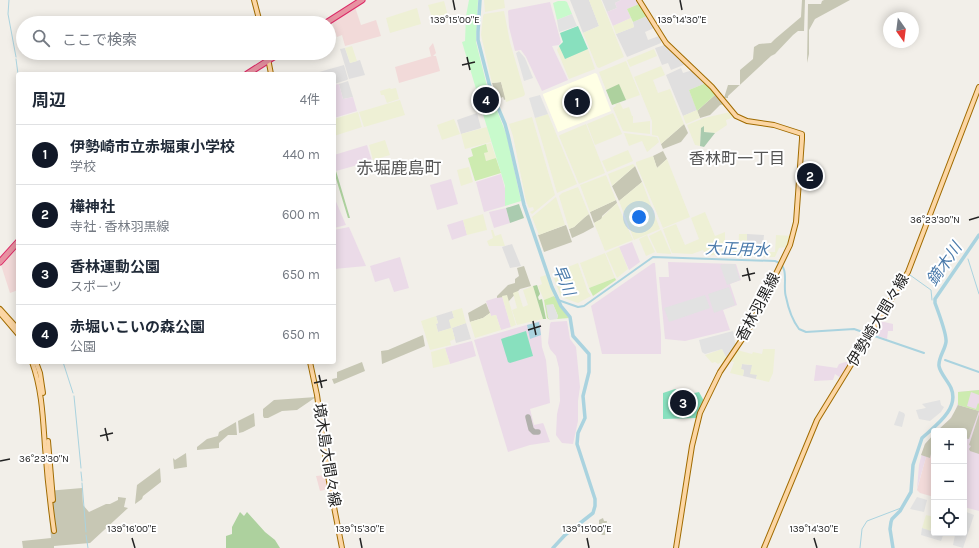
<!DOCTYPE html>
<html lang="ja">
<head>
<meta charset="utf-8">
<style>
  body { margin:0; font-family:Karla,"Noto Sans JP",sans-serif; background:#f2f2f3; color:#1f2937 }
  .controls { position:absolute; right:12px; bottom:12px; display:grid; overflow:hidden; border-radius:4px; box-shadow:0 2px 10px #0003 }
  .controls button { width:36px; height:36px; display:grid; place-items:center; padding:0; border:0; border-bottom:1px solid #e0e1e3; background:#fff; color:#1f2937; font:20px sans-serif }
  .compass { position:absolute; left:883px; top:12px; width:36px; height:36px; border-radius:50%; background:#fff; box-shadow:0 2px 10px #0003; rotate:166deg }
  .you { position:absolute; left:639px; top:217px; width:14px; height:14px; margin:-10px; border:3px solid #fff; border-radius:50%; background:#1a73e8; box-shadow:0 0 0 6px #1a73e833 }
  .badge { display:grid; place-items:center; width:26px; height:26px; border-radius:50%; background:#111827; color:#fff; font-size:13px; font-weight:700 }
  .pin { position:absolute; translate:-50% -50%; border:2px solid #fff; box-shadow:0 1px 4px #0006 }
  .list { margin:0; padding:0; list-style:none }
  h2 { display:flex; justify-content:space-between; align-items:center; height:52px; margin:0; padding:0 16px; font-size:17px }
  h2 small { font-size:13px; font-weight:400; color:#747a83 }
  .list li { display:grid; grid-template-columns:26px 1fr auto; gap:12px; align-items:center; box-sizing:border-box; height:60px; padding:0 16px; border-top:1px solid #e0e1e3 }
  .list b { display:block; font-size:15px; white-space:nowrap }
  .list p { margin:0; font-size:13px; white-space:nowrap; color:#747a83 }
  .list em { font-size:13px; font-style:normal; color:#747a83 }
  .icon { flex:none; width:22px; height:22px; fill:none; stroke:currentColor; stroke-width:2; stroke-linecap:round; stroke-linejoin:round }
  .map { position:relative; flex:none; width:979px; height:548px; overflow:hidden }
  .search { position:absolute; background:#fff; box-shadow:0 2px 10px #0003; left:16px; top:16px; width:320px; height:44px; display:flex; align-items:center; gap:10px; box-sizing:border-box; padding:0 14px; border-radius:22px; color:#747a83; font-size:15px }
  .panel { position:absolute; background:#fff; box-shadow:0 2px 10px #0003; left:16px; top:72px; width:320px; height:292px; border-radius:4px }
  .map>svg:first-child { display:block }
  .residential { fill:#e0dfdf }
  .commercial { fill:#f2dad9 }
  .industrial { fill:#ebdbe8 }
  .education { fill:#ffffe5 }
  .construction { fill:#c7c7b4 }
  .farmland { fill:#eef0d5 }
  .grass { fill:#cdebb0 }
  .forest { fill:#add19e }
  .cemetery { fill:#aacbaf }
  .park { fill:#c8facc }
  .pitch { fill:#88e0be }
  .parking { fill:#e2e2e2 }
  .water { fill:#aad3df }
  .lines { fill:none; stroke-linecap:round; stroke-linejoin:round }
  .stream { stroke:#aad3df; stroke-width:1 }
  .canal { stroke:#aad3df; stroke-width:2 }
  .river { stroke:#aad3df; stroke-width:3.5 }
  .taxiway { stroke:#b1b0ac; stroke-width:5.5 }
  .major-casing { stroke:#a06b00; stroke-width:6 }
  .highway-casing { stroke:#dc2a67; stroke-width:7 }
  .major { stroke:#fcd6a4; stroke-width:4 }
  .highway { stroke:#e892a2; stroke-width:5 }
  .ticks { fill:none; stroke:#222; stroke-width:1.5 }
  .labels { text-anchor:middle; dominant-baseline:central; stroke-width:4; stroke-linejoin:round; paint-order:stroke }
  .street-label { font-size:15px; fill:#222; stroke:#fff }
  .neighbourhood-label { font-size:16px; fill:#555; stroke:#fff }
  .water-label { font-size:16px; font-style:italic; fill:#4a7aab; stroke:#fff }
  .quarter-label { font-size:17px; fill:#555; stroke:#fff }
  .ticks-label { font-size:10px; text-anchor:middle; fill:#222; stroke:#fff; stroke-width:4; stroke-linejoin:round; paint-order:stroke }
</style>
</head>
<body>
<div class="map">
<svg width="979" height="548" viewBox="0 0 979 548">
  <rect width="100%" height="100%" fill="#f2efe9"/>
  <!-- residential -->
  <g class="residential">
    <polygon points="570,0 589,0 599,26 583,33"/>
    <polygon points="602,0 621,0 615,3 617,8 607,12"/>
    <polygon points="647,16 654,28 645,32 648,40 659,36 661,40 661,43 627,57 616,34 634,27 633,22"/>
    <polygon points="665,45 667,46 686,64 671,70 668,63 662,65 655,48"/>
    <polygon points="345,48 350,63 360,60 365,75 349,79 340,49"/>
    <polygon points="344,65 348,79 347,80 334,84 334,74 312,74"/>
    <polygon points="681,68 683,73 693,70 706,83 689,90 697,110 683,116 666,75"/>
    <polygon points="348,81 353,97 343,99 339,84"/>
    <polygon points="477,113 481,128 461,134 457,120"/>
    <polygon points="747,234 764,235 763,244 747,244"/>
    <polygon points="512,244 521,266 510,268 502,247"/>
    <polygon points="452,311 454,318 449,320 452,328 466,323 471,339 456,343 452,328 438,332 436,324 438,323 436,316"/>
    <polygon points="742,364 752,365 757,375 756,379 743,376 744,370 741,369"/>
  </g>
  <!-- commercial -->
  <g class="commercial">
    <polygon points="355,7 361,25 376,20 381,36 345,46 342,35 337,37 332,22"/>
    <polygon points="433,43 436,53 433,56 436,56 440,71 399,83 395,67 432,56 431,56 429,48"/>
    <polygon points="18,246 18,290 10,293 1,265"/>
    <polygon points="931,454 934,455 934,497 920,493 917,490 926,457"/>
    <polygon points="326,475 329,489 320,491 316,476"/>
  </g>
  <!-- industrial -->
  <g class="industrial">
    <polygon points="621,0 637,0 639,4 627,9 631,18 613,26 607,12 617,8 615,3"/>
    <polygon points="550,2 561,42 559,45 552,46 568,80 542,91 526,57 521,50 515,51 509,27 508,11 509,10"/>
    <polygon points="339,84 343,99 353,97 357,111 334,118 334,85"/>
    <polygon points="367,145 372,161 336,171 334,164 334,155"/>
    <polygon points="501,174 506,192 505,206 484,212 476,182"/>
    <polygon points="451,179 458,204 437,210 430,185"/>
    <polygon points="334,197 346,225 334,228"/>
    <polygon points="506,208 510,223 494,228 489,212"/>
    <polygon points="463,220 467,235 452,240 447,225"/>
    <polygon points="349,227 366,266 334,269 334,230"/>
    <polygon points="632,242 640,262 629,270 619,247"/>
    <polygon points="400,257 409,288 394,292 389,278 375,282 370,266"/>
    <polygon points="668,262 736,264 741,280 730,284 737,305 723,310 730,330 685,341 665,339 659,277 669,277"/>
    <polygon points="653,263 655,263 661,334 661,354 602,354 591,306"/>
    <polygon points="502,296 511,327 501,330 496,315 491,316 486,301"/>
    <polygon points="540,321 542,347 546,360 550,403 530,409 534,425 543,423 544,425 550,442 530,445 508,452 474,340"/>
    <polygon points="567,321 570,339 576,347 580,387 578,401 578,421 573,444 562,443 556,435 557,414 560,401 559,368 556,356 550,349 548,343 550,324 551,322"/>
    <polygon points="880,321 893,324 893,331 888,331 887,339 872,334"/>
    <polygon points="472,341 476,356 450,364 445,348"/>
    <polygon points="849,361 851,363 841,378 835,374 833,380 814,381 816,365 837,368 839,364"/>
    <polygon points="979,390 979,511 964,507 964,431 937,431 949,420 955,412 958,402 958,392"/>
    <polygon points="934,434 934,455 931,454 930,458 926,457 917,489 919,465 922,453 925,444"/>
  </g>
  <!-- education -->
  <polygon class="education" points="595,73 597,74 611,111 558,132 543,95 543,94"/>
  <!-- construction -->
  <g class="construction">
    <polygon points="802,0 805,0 804,31 798,31 793,35 775,54 771,56 728,96 728,98 724,98 728,85 740,85 740,70 753,59 754,47 759,44 771,43 775,39 801,17"/>
    <polygon points="824,0 850,0 815,19 809,30 809,54 807,63 808,4 821,4 822,1"/>
    <polygon points="501,82 506,99 504,100 503,97 498,99 492,83"/>
    <polygon points="716,94 724,104 720,105 710,115 700,118 697,111"/>
    <polygon points="684,124 688,133 681,142 663,149 661,144"/>
    <polygon points="663,151 667,159 657,168 653,156"/>
    <polygon points="635,166 642,182 619,201 612,186"/>
    <polygon points="616,200 617,203 602,216 602,219 594,223 590,212"/>
    <polygon points="589,214 594,227 583,233 572,238 569,229 574,227 585,217"/>
    <polygon points="566,225 572,242 544,252 538,235"/>
    <polygon points="524,266 531,286 520,289 508,302 503,297 497,298 497,296 508,285 515,283 515,279 519,276 517,268"/>
    <polygon points="486,303 490,313 483,318 470,322 468,313"/>
    <polygon points="423,335 425,346 382,364 381,351 388,350"/>
    <polygon points="362,362 365,371 334,384 332,379 337,378 337,372"/>
    <polygon points="316,397 297,410 282,411 268,418 264,418 263,416 263,409 274,400"/>
    <polygon points="958,405 979,411 969,439 964,438 964,431 937,431 951,418"/>
    <polygon points="254,413 255,426 243,432 239,433 238,421"/>
    <polygon points="979,414 979,454 970,451 969,449 971,446 969,445"/>
    <polygon points="236,422 237,435 228,435 219,443 219,448 197,450 197,447 207,439 218,436 219,432"/>
    <polygon points="934,434 934,455 931,454 930,458 921,455 925,444"/>
    <polygon points="186,453 187,467 174,469 173,458 175,460"/>
    <polygon points="160,468 161,482 143,496 142,499 135,504 137,485"/>
    <polygon points="82,488 83,505 89,512 106,504 110,504 118,500 118,497 126,498 124,507 128,508 90,543 54,546 54,548 23,548 22,541 51,538 47,491"/>
    <polygon points="603,518 604,521 607,521 605,535 602,535 599,531 599,520"/>
  </g>
  <!-- farmland -->
  <g class="farmland">
    <polygon points="484,0 504,0 505,8 485,12"/>
    <polygon points="589,0 601,0 624,57 599,68 597,67 583,33 599,26"/>
    <polygon points="444,1 448,16 433,21 428,5"/>
    <polygon points="417,8 421,24 390,33 386,18"/>
    <polygon points="504,11 510,42 525,94 524,96 506,102 501,82 492,83 481,35 483,16 484,14"/>
    <polygon points="631,18 634,27 616,34 613,26"/>
    <polygon points="352,46 357,61 350,63 345,48"/>
    <polygon points="559,46 565,58 588,49 595,69 569,79 557,50"/>
    <polygon points="654,49 657,56 630,67 627,60"/>
    <polygon points="626,61 640,95 626,100 619,85 606,90 599,72"/>
    <polygon points="661,66 665,75 653,80 658,93 670,89 684,124 661,144 658,136 652,135 652,121 634,77"/>
    <polygon points="390,88 391,89 396,88 399,99 387,103 384,95 381,95 380,91"/>
    <polygon points="400,100 405,115 364,127 359,112"/>
    <polygon points="620,103 623,109 629,107 632,116 633,116 633,123 650,121 650,134 623,131 613,108 616,106 615,104"/>
    <polygon points="697,110 700,118 686,124 683,116"/>
    <polygon points="358,112 362,127 334,136 334,119"/>
    <polygon points="730,112 734,117 726,120 727,125 715,133 704,132 701,128 700,146 695,145 687,125 704,118"/>
    <polygon points="613,113 622,134 595,145 587,124"/>
    <polygon points="548,114 577,184 557,193 535,118"/>
    <polygon points="532,117 555,195 532,214 530,212 534,210 533,207 529,208 526,201 513,136 509,124"/>
    <polygon points="454,119 460,134 442,140 437,125"/>
    <polygon points="586,124 605,173 579,184 559,136 560,135"/>
    <polygon points="487,127 491,142 465,149 461,134"/>
    <polygon points="624,133 657,137 659,142 647,152 642,141 629,146"/>
    <polygon points="385,140 390,155 373,160 369,145"/>
    <polygon points="491,143 496,158 486,161 484,153 488,151 486,144"/>
    <polygon points="628,150 633,161 607,172 602,161"/>
    <polygon points="653,156 657,168 667,159 690,217 663,228 636,164 636,162"/>
    <polygon points="633,164 635,166 612,186 608,174"/>
    <polygon points="469,167 473,182 461,186 457,170"/>
    <polygon points="606,175 616,200 590,212 580,185"/>
    <polygon points="642,182 660,229 634,240 619,201"/>
    <polygon points="578,187 589,214 585,217 574,227 569,229 559,196 562,193"/>
    <polygon points="556,197 565,225 539,235 532,217"/>
    <polygon points="617,203 633,240 605,251 594,223 601,219 602,217"/>
    <polygon points="705,212 715,236 725,232 725,245 737,246 737,257 724,256 720,246 713,249 716,255 706,255 703,250 692,254 672,253 663,229 676,224 685,245 699,239 691,218"/>
    <polygon points="483,214 487,230 467,235 463,220"/>
    <polygon points="491,230 493,230 495,236 501,234 505,246 489,246 487,241 493,238"/>
    <polygon points="661,230 671,253 671,254 657,253 649,236"/>
    <polygon points="739,234 747,234 747,244 762,244 762,257 738,256"/>
    <polygon points="647,235 655,252 646,256 639,239"/>
    <polygon points="776,235 792,236 787,247 779,248 775,257 764,257 764,252 775,252"/>
    <polygon points="619,247 628,269 617,278 606,253"/>
    <polygon points="605,253 615,278 589,288 580,263"/>
    <polygon points="578,263 588,292 591,296 578,303 561,297 552,273"/>
    <polygon points="546,275 554,296 544,300 538,286 542,284 540,277"/>
    <polygon points="533,286 543,319 517,325 512,310 517,308 513,293 518,291 523,307 528,305 523,290"/>
    <polygon points="507,295 516,325 511,327 502,296"/>
    <polygon points="462,308 466,323 452,328 455,339 450,341 451,345 430,350 421,321 436,316 438,323 436,324 438,332 451,328 449,320 454,318 452,311"/>
    <polygon points="490,313 491,316 496,315 501,330 475,338 470,322 483,318"/>
    <polygon points="445,348 450,364 433,368 431,352"/>
    <polygon points="722,349 727,359 718,364 715,362 712,363 705,355"/>
    <polygon points="763,349 775,349 773,373 769,382 756,379 757,375 750,374 752,365 742,364 741,369 744,370 743,376 730,373 734,362 729,361 737,350 752,354 753,352 762,354"/>
    <polygon points="926,515 934,517 930,531 922,528"/>
  </g>
  <!-- grass -->
  <g class="grass">
    <polygon points="639,4 647,16 633,22 627,9"/>
    <polygon points="706,83 716,94 697,111 689,90"/>
    <polygon points="486,144 488,152 484,153 486,161 496,158 501,173 475,181 468,158 473,156 471,149"/>
    <polygon points="615,278 616,280 593,296 589,288"/>
    <polygon points="554,296 569,318 557,319 558,316 553,304 548,317 550,320 547,318 544,300"/>
    <polygon points="979,390 979,395 971,392 967,406 976,409 978,403 979,404 979,411 958,405 958,392"/>
  </g>
  <!-- forest -->
  <g class="forest">
    <polygon points="619,84 626,100 612,105 606,90"/>
    <polygon points="334,164 336,171 350,218 348,218 334,172"/>
    <polygon points="537,285 540,294 538,297 539,300 542,299 546,319 543,319 533,286"/>
    <polygon points="240,512 244,516 247,512 265,532 275,540 280,548 226,548 226,536 232,534 232,527"/>
  </g>
  <!-- cemetery -->
  <g class="cemetery">
    <polygon points="704,126 704,132 715,133 704,147 700,146 701,128"/>
    <polygon points="519,204 524,218 510,223 506,208"/>
  </g>
  <!-- park -->
  <g class="park">
    <polygon points="469,0 478,0 476,42 488,90 495,105 493,106 493,108 496,108 507,136 521,201 505,206 505,186 482,111 492,108 492,106 482,109 462,42 465,41 466,16"/>
    <polygon points="558,1 565,1 567,2 572,14 557,20 553,3"/>
  </g>
  <!-- pitch -->
  <g class="pitch">
    <polygon points="578,26 588,49 565,59 559,46 563,42 560,33"/>
    <polygon points="526,331 533,356 510,363 508,362 501,339"/>
    <polygon points="675,389 685,395 699,392 704,401 697,418 663,419 663,393"/>
  </g>
  <!-- parking -->
  <g class="parking">
    <polygon points="572,14 577,26 559,32 557,20"/>
    <polygon points="519,51 525,58 533,78 524,81 516,53"/>
    <polygon points="540,95 548,114 535,118 529,98"/>
    <polygon points="724,264 735,264 740,280 727,285 720,265"/>
    <polygon points="729,287 735,305 714,313 708,294"/>
    <polygon points="705,295 710,308 669,322 664,308"/>
    <polygon points="553,304 558,316 557,319 550,320 548,317 546,305"/>
    <polygon points="733,331 736,347 727,359 722,349 705,354 702,352 699,340"/>
    <polygon points="940,400 941,405 944,407 941,412 930,421 919,419 916,410 926,408 922,404"/>
    <polygon points="899,411 904,413 905,415 902,427 894,425"/>
    <polygon points="917,497 927,500 924,512 910,509"/>
    <polygon points="964,511 974,515 963,548 953,545 955,535 949,533 964,533"/>
    <polygon points="934,520 934,533 944,533 941,541 921,535 922,528 931,531"/>
  </g>
  <!-- water -->
  <polygon class="water" points="539,322 541,335 530,339 527,325"/>
  <g class="lines">
    <!-- stream -->
    <g class="stream">
      <polyline points="9,0 8,14 16,57"/>
      <polyline points="16,59 18,74"/>
      <polyline points="968,259 979,294"/>
      <polyline points="910,275 931,290 932,300"/>
      <polyline points="63,362 73,393"/>
      <polyline points="74,396 81,468"/>
      <polyline points="81,472 82,481"/>
      <polyline points="82,483 86,532"/>
      <polyline points="86,535 88,548"/>
      <polyline points="860,548 862,529 867,521 901,508"/>
    </g>
    <!-- canal -->
    <g class="canal">
      <path d="M558,300L578,307L584,306L653,257L775,261C791,266 782,285 786,297C788,307 793,321 799,329L806,332L854,329L924,353"/>
      <polyline points="945,360 979,372"/>
    </g>
    <!-- river -->
    <g class="river">
      <polyline points="480,0 478,32 478,40 491,91 505,124 508,135 524,205 552,287 561,306 570,317 573,336 589,354 589,372 583,396 585,418 578,433 577,444 595,499 595,506 593,513 565,535 553,548"/>
      <path d="M893,548L890,529L891,522L892,519L900,511L911,492L913,465L922,438C935,426 960,409 951,388C948,381 940,373 939,366C938,358 945,350 946,342C947,335 938,311 935,303V299L979,235"/>
    </g>
    <!-- taxiway -->
    <polyline class="taxiway" points="528,417 531,429 534,432 538,432"/>
    <defs>
      <g id="major">
        <polyline points="254,0 260,23"/>
        <polyline points="639,0 666,43 712,87 736,116 747,121 774,125 802,134 802,139 796,222 790,245 749,329 720,372 700,413 692,446 676,548"/>
        <polyline points="267,53 271,74"/>
        <polyline points="0,309 18,329"/>
        <polyline points="0,313 18,334"/>
        <path d="M32,362C42,389 43,419 45,447C47,475 50,503 54,531"/>
        <polyline points="36,362 40,373 43,393"/>
        <polyline points="310,362 317,395 328,476 342,548"/>
        <polyline points="48,441 53,500"/>
        <polyline points="764,548 817,420 908,272 979,87"/>
      </g>
      <g id="highway">
        <polyline points="326,23 362,0"/>
        <polyline points="247,74 280,53"/>
        <polyline points="0,262 18,242"/>
      </g>
    </defs>
    <!-- major casing -->
    <use href="#major" class="major-casing"/>
    <!-- highway casing -->
    <use href="#highway" class="highway-casing"/>
    <!-- major -->
    <use href="#major" class="major"/>
    <!-- highway -->
    <use href="#highway" class="highway"/>
  </g>
  <!-- ticks -->
  <path class="ticks" d="M453,0L455,10M680,0L682,10M467,57L470,70M462,65L475,62M969,220L979,217M747,268L750,281M742,276L755,273M533,321L536,335M528,330L541,326M319,375L322,388M314,383L327,380M105,428L108,441M100,436L113,433M0,461L10,459M132,538L135,548M360,538L362,548M587,538L589,548M814,538L817,548"/>
  <g class="labels">
    <!-- street labels -->
    <g class="street-label">
      <text transform="translate(758 307) rotate(-62)">香林羽黒線</text>
      <text transform="translate(878 320) rotate(-59)">伊勢崎大間々線</text>
      <text transform="translate(327 455) rotate(81)">境木島大間々線</text>
    </g>
    <!-- neighbourhood labels -->
    <g class="neighbourhood-label">
      <text x="737" y="158">香林町一丁目</text>
    </g>
    <!-- water labels -->
    <g class="water-label">
      <text transform="translate(737 249) rotate(2)">大正用水</text>
      <text transform="translate(944 264) rotate(-55)">鏑木川</text>
      <text transform="translate(564 280) rotate(67)">早川</text>
    </g>
    <!-- quarter labels -->
    <g class="quarter-label">
      <text x="399" y="168">赤堀鹿島町</text>
    </g>
  </g>
  <g class="ticks-label">
    <text x="455" y="23">139°15'00"E</text>
    <text x="682" y="23">139°14'30"E</text>
    <text x="935" y="223">36°23'30"N</text>
    <text x="44" y="462">36°23'30"N</text>
    <text x="132" y="532">139°16'00"E</text>
    <text x="360" y="532">139°15'30"E</text>
    <text x="587" y="532">139°15'00"E</text>
    <text x="814" y="532">139°14'30"E</text>
  </g>
</svg>
<div class="controls">
<button>+</button>
<button>−</button>
<button><svg class="icon" aria-label="locate" viewBox="0 0 24 24"><circle cx="12" cy="12" r="6"/><path d="M12 2v4M12 18v4M2 12h4M18 12h4"/></svg></button>
</div>
<svg class="compass" viewBox="-18 -18 36 36"><path d="M0-13l5 13h-10z" fill="#e53935"/><path d="M0 13l5-13h-10z" fill="#747a83"/></svg>
<div class="you"></div>
<div class="pin badge" style="left:577px;top:102px">1</div>
<div class="pin badge" style="left:810px;top:176px">2</div>
<div class="pin badge" style="left:683px;top:403px">3</div>
<div class="pin badge" style="left:486px;top:100px">4</div>
<div class="search"><svg class="icon" aria-label="search" viewBox="0 0 24 24"><circle cx="10" cy="10" r="6"/><path d="M15 15l6 6"/></svg>ここで検索</div>
<section class="panel">
<h2>周辺<small>4件</small></h2>
<ul class="list">
<li><span class="badge">1</span><div><b>伊勢崎市立赤堀東小学校</b><p>学校</p></div><em>440 m</em></li>
<li><span class="badge">2</span><div><b>樺神社</b><p>寺社 · 香林羽黒線</p></div><em>600 m</em></li>
<li><span class="badge">3</span><div><b>香林運動公園</b><p>スポーツ</p></div><em>650 m</em></li>
<li><span class="badge">4</span><div><b>赤堀いこいの森公園</b><p>公園</p></div><em>650 m</em></li>
</ul>
</section>
</div>
</body>
</html>
